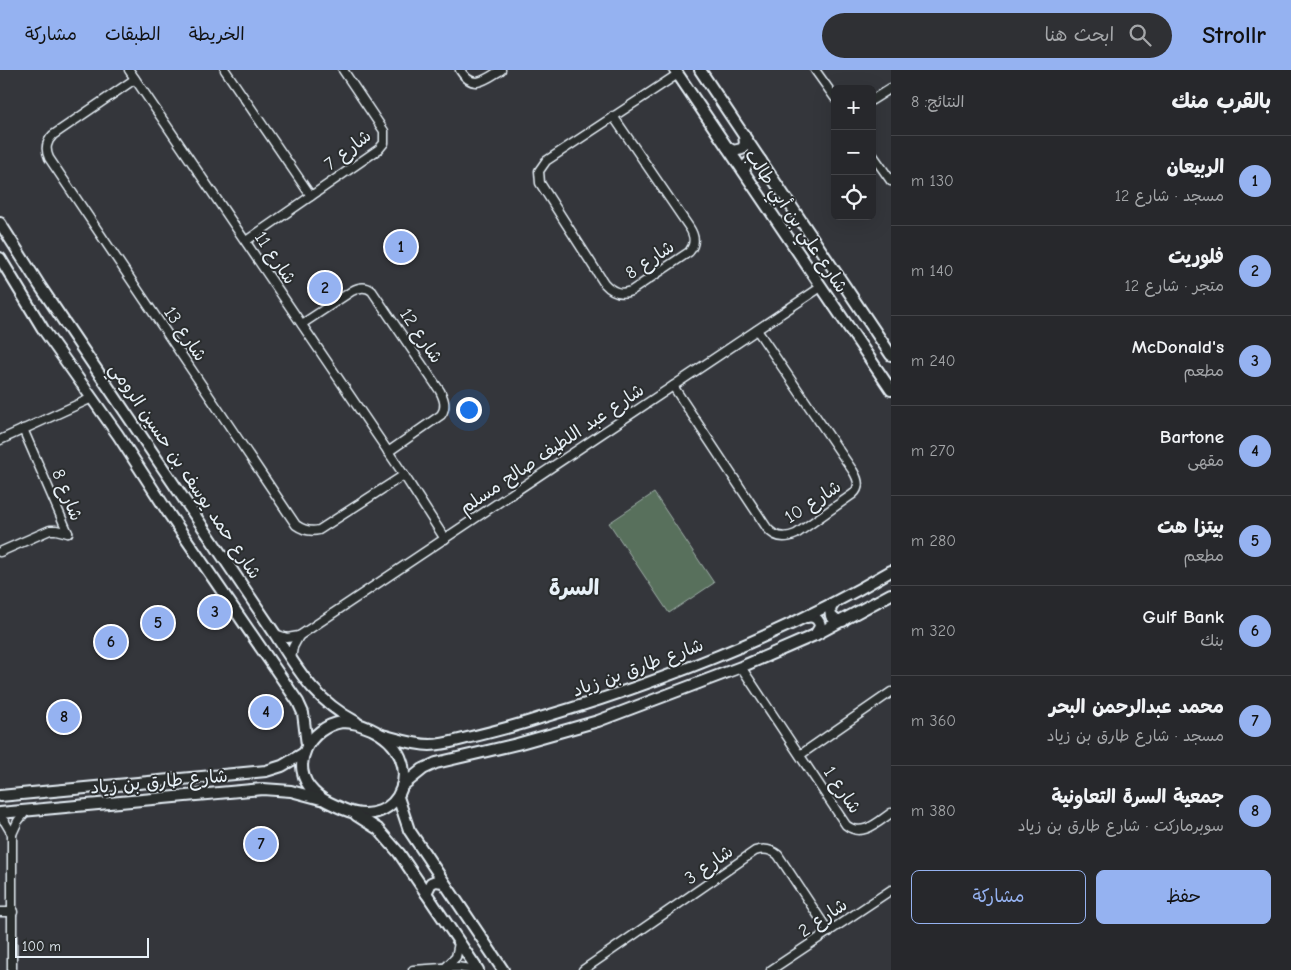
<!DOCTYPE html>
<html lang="ar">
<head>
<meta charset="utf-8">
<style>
  body { margin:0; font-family:"Comic Neue","Playpen Sans Arabic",sans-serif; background:#2f3034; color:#f1f3f6; direction:rtl }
  .controls { position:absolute; right:15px; top:15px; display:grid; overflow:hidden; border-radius:8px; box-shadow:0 5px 20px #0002 }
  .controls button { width:45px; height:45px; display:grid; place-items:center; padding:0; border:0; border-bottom:1px solid #434448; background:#27282c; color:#f1f3f6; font:25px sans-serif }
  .scale { position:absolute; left:15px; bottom:12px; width:134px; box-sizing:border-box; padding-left:5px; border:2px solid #e8f1f8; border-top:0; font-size:14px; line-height:18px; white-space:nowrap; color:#e8f1f8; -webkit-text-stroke:4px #2a2d2e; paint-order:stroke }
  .you { position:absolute; left:468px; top:339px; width:18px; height:18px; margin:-12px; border:4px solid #fff; border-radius:50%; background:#1a73e8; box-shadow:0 0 0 8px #1a73e833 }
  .badge { display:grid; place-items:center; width:32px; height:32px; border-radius:50%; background:#95b2f1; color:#111; font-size:16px; font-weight:700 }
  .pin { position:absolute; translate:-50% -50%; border:2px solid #fff; box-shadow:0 1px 5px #0006 }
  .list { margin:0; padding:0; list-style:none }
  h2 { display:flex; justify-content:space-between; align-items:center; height:65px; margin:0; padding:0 20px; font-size:21px }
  h2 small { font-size:16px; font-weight:400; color:#a4a6a9 }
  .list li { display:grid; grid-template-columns:32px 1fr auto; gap:15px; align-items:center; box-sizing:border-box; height:90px; padding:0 20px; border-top:1px solid #434448 }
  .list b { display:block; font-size:19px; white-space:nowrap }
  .list p { margin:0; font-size:16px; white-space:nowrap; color:#a4a6a9 }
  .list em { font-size:16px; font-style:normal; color:#a4a6a9 }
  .actions { display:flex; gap:10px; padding:15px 20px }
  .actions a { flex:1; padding:11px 0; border:1px solid #95b2f1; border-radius:8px; text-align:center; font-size:18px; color:#95b2f1 }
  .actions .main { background:#95b2f1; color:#111 }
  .icon { flex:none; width:28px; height:28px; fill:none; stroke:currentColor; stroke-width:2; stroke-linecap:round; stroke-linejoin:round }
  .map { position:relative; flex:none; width:891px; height:900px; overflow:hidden; direction:ltr }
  header { display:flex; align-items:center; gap:30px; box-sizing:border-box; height:70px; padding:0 25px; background:#95b2f1; color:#111 }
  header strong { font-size:24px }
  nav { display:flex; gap:28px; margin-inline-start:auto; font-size:18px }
  .search { width:350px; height:45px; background:#2f3034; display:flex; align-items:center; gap:12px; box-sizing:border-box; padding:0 18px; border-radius:28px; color:#a4a6a9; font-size:19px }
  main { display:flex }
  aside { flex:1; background:#27282c }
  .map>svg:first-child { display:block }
  .green { fill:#586f5b; stroke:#a0b0aa }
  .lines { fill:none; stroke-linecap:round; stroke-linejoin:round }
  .street-casing { stroke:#e8f1f8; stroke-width:11 }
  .secondary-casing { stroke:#e8f1f8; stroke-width:14 }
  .street { stroke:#2a2d2e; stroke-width:8 }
  .secondary { stroke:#2a2d2e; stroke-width:10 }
  .labels { text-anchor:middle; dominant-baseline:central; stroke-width:4; stroke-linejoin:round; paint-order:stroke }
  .street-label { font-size:18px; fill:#e8f1f8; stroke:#2a2d2e }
  .district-label { font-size:22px; font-weight:bold; fill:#e8f1f8; stroke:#2a2d2e }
</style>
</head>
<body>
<header>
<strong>Strollr</strong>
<div class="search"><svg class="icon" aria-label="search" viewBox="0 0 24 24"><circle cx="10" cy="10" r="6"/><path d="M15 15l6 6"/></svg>ابحث هنا</div>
<nav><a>الخريطة</a><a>الطبقات</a><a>مشاركة</a></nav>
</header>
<main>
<aside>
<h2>بالقرب منك<small>النتائج: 8</small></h2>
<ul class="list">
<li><span class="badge">1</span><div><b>الربيعان</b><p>مسجد · شارع 12</p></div><em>130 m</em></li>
<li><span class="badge">2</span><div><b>فلوريت</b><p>متجر · شارع 12</p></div><em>140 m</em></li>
<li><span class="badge">3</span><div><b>McDonald's</b><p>مطعم</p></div><em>240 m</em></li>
<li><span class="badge">4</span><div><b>Bartone</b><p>مقهى</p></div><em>270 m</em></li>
<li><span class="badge">5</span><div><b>بيتزا هت</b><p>مطعم</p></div><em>280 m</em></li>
<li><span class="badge">6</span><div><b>Gulf Bank</b><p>بنك</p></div><em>320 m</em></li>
<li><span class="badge">7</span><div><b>محمد عبدالرحمن البحر</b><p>مسجد · شارع طارق بن زياد</p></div><em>360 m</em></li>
<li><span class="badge">8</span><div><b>جمعية السرة التعاونية</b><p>سوبرماركت · شارع طارق بن زياد</p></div><em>380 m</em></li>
</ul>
<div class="actions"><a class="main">حفظ</a><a>مشاركة</a></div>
</aside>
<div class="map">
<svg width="891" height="900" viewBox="0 0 891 900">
  <rect width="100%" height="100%" fill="#34363b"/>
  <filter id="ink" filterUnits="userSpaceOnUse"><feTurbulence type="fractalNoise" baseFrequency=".02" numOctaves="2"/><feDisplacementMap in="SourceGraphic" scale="10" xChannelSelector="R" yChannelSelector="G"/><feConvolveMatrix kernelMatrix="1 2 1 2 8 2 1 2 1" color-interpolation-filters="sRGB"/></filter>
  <g filter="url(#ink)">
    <!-- green -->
    <polygon class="green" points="654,423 714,513 669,543 609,453"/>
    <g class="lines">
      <defs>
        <g id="street">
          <polyline points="129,0 404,405 445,469"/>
          <polyline points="225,0 311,126"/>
          <path d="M460,0C473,21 485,10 501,0"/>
          <polyline points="815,0 835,28"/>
          <path d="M135,9L53,65C46,72 45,79 49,88L296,455C303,460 310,462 319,460L404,405"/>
          <polyline points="872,30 891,18"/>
          <path d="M613,46L689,157C695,166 696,174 689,182L631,221C620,225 612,222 604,213L540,113L539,101L546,91L678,4"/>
          <polyline points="872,84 891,111"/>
          <polyline points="246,171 379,79 384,73 384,61 343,0"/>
          <path d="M302,254L352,221C359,217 366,216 372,221L440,321C444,329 447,337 441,345L388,382"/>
          <path d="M673,316L767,458C775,468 785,469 796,464L853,424C861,417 858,409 853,401L757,260"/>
          <polyline points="23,359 68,463"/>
          <polyline points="0,370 92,328"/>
          <polyline points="0,482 50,460 56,460 68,463"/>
          <polyline points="275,564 287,568 299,566 821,217"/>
          <polyline points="291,589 293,577 299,566"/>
          <path d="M741,597L846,755C862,768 878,752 891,743"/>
          <polyline points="800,685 891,622"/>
          <polyline points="0,747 5,752 12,764"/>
          <polyline points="0,842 13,842"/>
          <polyline points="446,897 456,887 459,873"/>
          <polyline points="12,900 12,764 18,751 26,741"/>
          <polyline points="413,900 457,897 477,900"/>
          <path d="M583,900L755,781C764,778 771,779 778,785L829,862"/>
          <polyline points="771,900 891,820"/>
        </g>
        <g id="secondary">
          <polyline points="675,0 891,320"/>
          <polyline points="700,0 891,285"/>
          <polyline points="727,77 733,81 742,79 745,74 744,65"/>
          <path d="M744,101C746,92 752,88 761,91"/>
          <path d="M0,153L40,216L275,564C300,603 314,629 356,652"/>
          <polyline points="0,188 43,259 118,365 169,444 298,632 303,643 307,675"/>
          <polyline points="834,533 830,539 831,546 837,551 843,551"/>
          <path d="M807,547C814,545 820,550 820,557L815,565"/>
          <path d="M342,652C354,652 361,655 371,659C431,687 401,764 343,739C333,734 322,731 314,722C287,696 310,657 342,652Z"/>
          <path d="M382,665C398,669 414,675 430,675C443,675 455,671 467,668C492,662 516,656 540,648C662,612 781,566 891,501"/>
          <polyline points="402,716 423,699 436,693 517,674 598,651 741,597 815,565 891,524"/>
          <polyline points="0,726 266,701 282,696 304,683"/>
          <polyline points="398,727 409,760 503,900"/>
          <polyline points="0,743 263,719 291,721 321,729"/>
          <polyline points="356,745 378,759 399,783 478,900"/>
          <polyline points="426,823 431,813 436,811 443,812"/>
        </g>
      </defs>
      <!-- street casing -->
      <use href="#street" class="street-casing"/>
      <!-- secondary casing -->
      <use href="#secondary" class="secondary-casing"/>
      <!-- street -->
      <use href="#street" class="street"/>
      <!-- secondary -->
      <use href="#secondary" class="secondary"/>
    </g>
  </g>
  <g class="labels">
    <!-- street labels -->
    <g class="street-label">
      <text transform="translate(348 80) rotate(-38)">شارع 7</text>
      <text transform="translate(796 151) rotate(56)">شارع علي بن أبي طالب</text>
      <text transform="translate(275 188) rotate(56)">شارع 11</text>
      <text transform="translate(650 190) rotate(-34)">شارع 8</text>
      <text transform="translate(185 264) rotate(56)">شارع 13</text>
      <text transform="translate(421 266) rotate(56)">شارع 12</text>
      <text transform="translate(552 379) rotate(-34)">شارع عبد اللطيف صالح مسلم</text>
      <text transform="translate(185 401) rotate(56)">شارع حمد يوسف بن حسين الرومي</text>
      <text transform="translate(67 425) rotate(68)">شارع 8</text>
      <text transform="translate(813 432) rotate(-33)">شارع 10</text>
      <text transform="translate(638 598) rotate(-20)">شارع طارق بن زياد</text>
      <text transform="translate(159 712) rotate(-5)">شارع طارق بن زياد</text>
      <text transform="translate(842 720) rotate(56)">شارع 1</text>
      <text transform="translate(709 795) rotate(-35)">شارع 3</text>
      <text transform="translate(823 848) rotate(-34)">شارع 2</text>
    </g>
    <!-- district labels -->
    <g class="district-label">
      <text x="574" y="518">السرة</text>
    </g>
  </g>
</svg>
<div class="controls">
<button>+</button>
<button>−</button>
<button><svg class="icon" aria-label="locate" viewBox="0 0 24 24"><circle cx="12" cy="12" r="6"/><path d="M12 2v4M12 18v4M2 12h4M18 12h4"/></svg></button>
</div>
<div class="scale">100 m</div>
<div class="you"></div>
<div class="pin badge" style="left:401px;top:177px">1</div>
<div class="pin badge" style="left:325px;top:218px">2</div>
<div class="pin badge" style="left:215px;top:542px">3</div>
<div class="pin badge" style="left:266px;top:642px">4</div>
<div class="pin badge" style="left:158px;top:553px">5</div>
<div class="pin badge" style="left:111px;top:572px">6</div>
<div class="pin badge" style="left:261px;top:774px">7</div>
<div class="pin badge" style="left:64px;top:647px">8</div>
</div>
</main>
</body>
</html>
